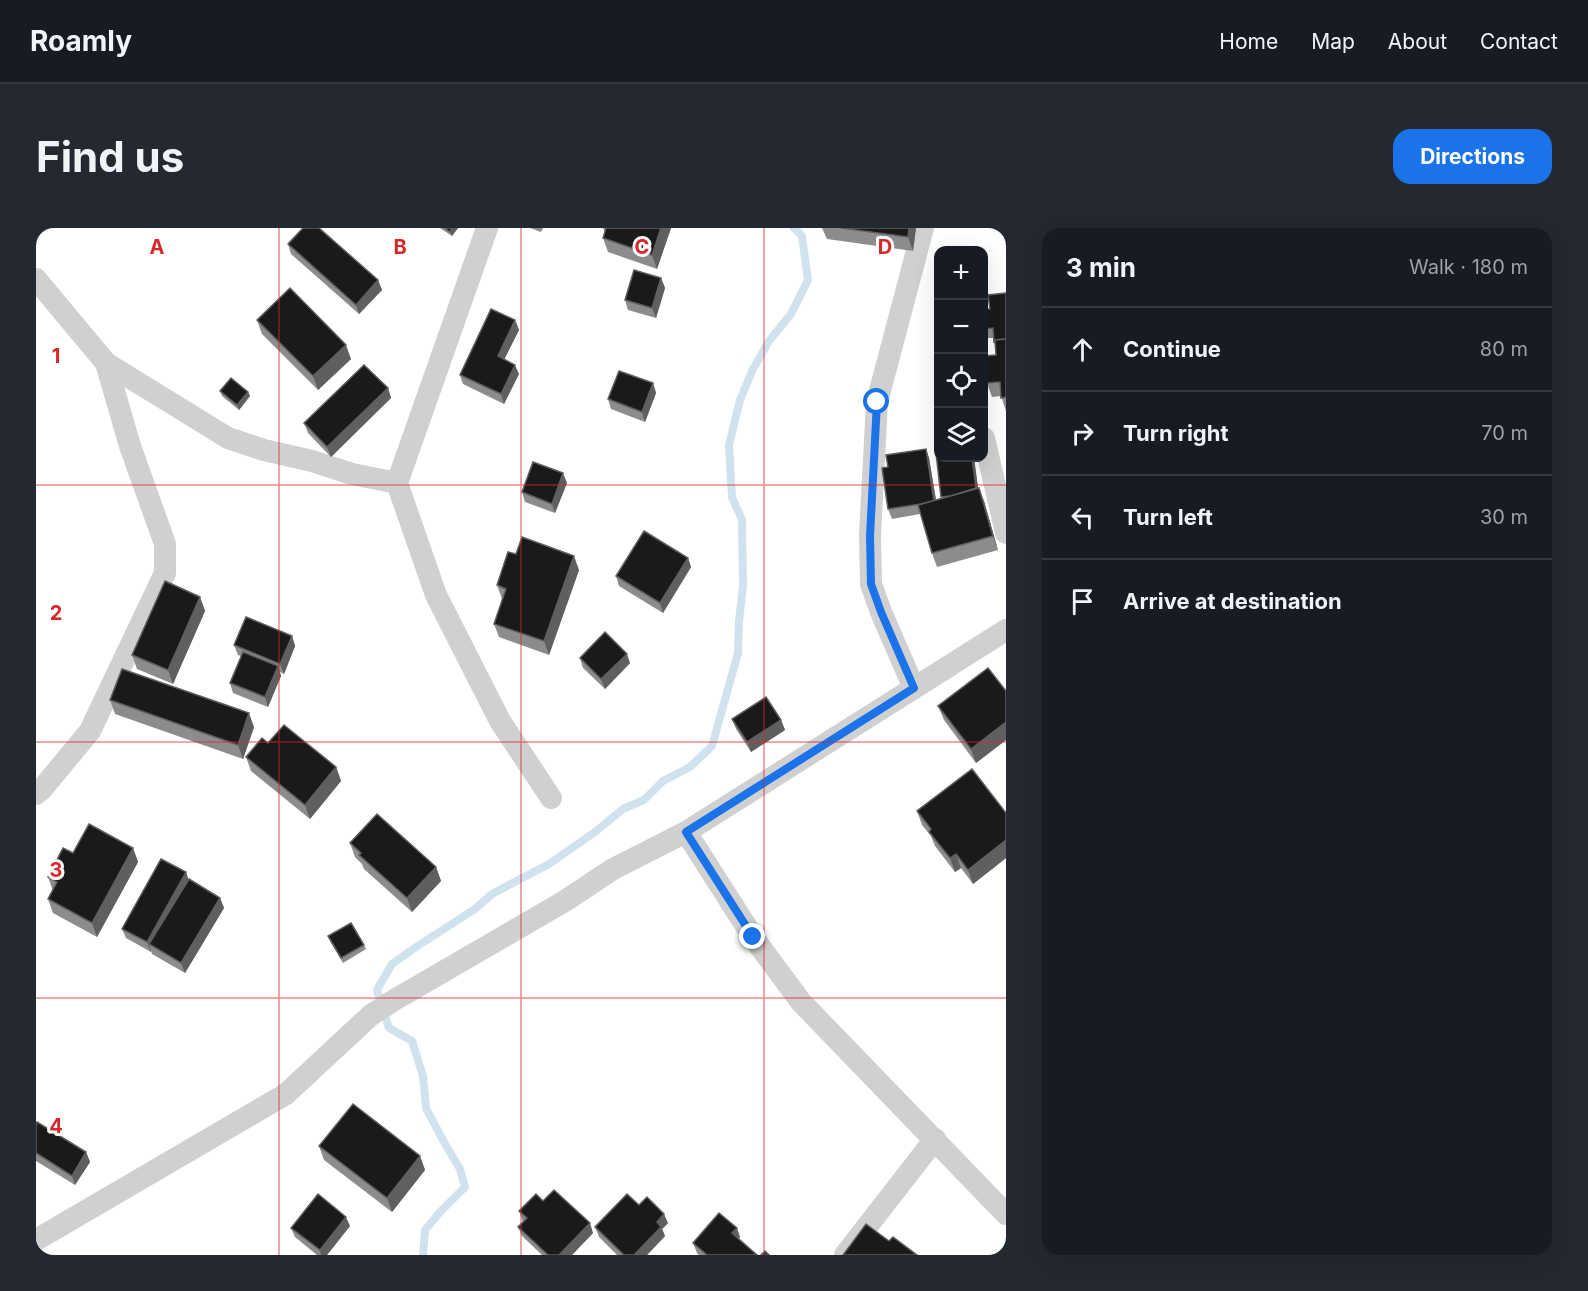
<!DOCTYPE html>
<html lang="en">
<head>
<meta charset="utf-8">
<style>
  body { margin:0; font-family:Inter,sans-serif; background:#242831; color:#f1f3f6 }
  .controls { position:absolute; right:18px; top:18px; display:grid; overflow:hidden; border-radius:12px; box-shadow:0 6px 24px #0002 }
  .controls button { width:54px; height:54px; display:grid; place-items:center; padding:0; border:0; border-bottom:2px solid #363941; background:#171b24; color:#f1f3f6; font:30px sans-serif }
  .stop { position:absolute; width:18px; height:18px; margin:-14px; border:4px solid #1a73e8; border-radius:50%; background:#fff }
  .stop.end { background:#1a73e8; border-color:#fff; box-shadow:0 2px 6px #0008 }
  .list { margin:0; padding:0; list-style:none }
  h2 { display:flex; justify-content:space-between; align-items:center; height:78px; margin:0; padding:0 24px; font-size:26px }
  h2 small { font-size:20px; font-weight:400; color:#9ea1a6 }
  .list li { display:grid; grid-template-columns:39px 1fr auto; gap:18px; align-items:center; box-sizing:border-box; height:84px; padding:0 24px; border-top:2px solid #363941 }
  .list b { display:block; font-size:22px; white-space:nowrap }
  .list em { font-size:20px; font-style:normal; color:#9ea1a6 }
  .icon { flex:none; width:33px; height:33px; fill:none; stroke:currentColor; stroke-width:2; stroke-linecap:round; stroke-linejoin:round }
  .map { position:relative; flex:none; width:970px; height:1027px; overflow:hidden; border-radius:18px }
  header { display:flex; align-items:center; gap:36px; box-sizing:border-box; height:84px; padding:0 30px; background:#171b24; border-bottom:2px solid #363941 }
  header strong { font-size:28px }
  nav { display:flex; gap:33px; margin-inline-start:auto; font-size:21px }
  .intro { display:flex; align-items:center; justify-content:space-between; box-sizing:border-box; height:144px; padding:0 36px }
  h1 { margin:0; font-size:42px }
  .button { padding:15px 27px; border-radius:18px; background:#1a73e8; color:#fff; font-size:21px; font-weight:700 }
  main { display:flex; gap:36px; padding:0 36px }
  aside { flex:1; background:#171b24; border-radius:18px; box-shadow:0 6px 24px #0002 }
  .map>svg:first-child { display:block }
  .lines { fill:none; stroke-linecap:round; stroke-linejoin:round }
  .stream { stroke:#cfe2ee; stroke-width:8 }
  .minor { stroke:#d0d0d0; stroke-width:22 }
  .wall { fill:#8c8c8c }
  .shaded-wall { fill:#5f5f5f }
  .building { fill:#1a1a1a; stroke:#5f5f5f; stroke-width:1.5 }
  .route { stroke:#1a73e8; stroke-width:8 }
  .grid { fill:none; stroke:#d62828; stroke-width:1.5; stroke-opacity:0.55 }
  .grid-label { font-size:20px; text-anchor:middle; font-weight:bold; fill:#d62828; stroke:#fff; stroke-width:6; stroke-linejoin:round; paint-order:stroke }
</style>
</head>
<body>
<header>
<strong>Roamly</strong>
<nav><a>Home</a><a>Map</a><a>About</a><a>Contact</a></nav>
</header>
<div class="intro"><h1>Find us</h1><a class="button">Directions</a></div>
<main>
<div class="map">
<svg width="970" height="1027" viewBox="0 0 970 1027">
  <rect width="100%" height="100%" fill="#fff"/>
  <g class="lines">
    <!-- stream -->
    <polyline class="stream" points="387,1027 389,1002 405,983 429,959 424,941 409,916 390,880 387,848 376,813 353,800 341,762 356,736 380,719 439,681 456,666 513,636 559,604 587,581 608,572 627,553 654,539 676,518 702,425 703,393 707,358 706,292 696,269 693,217 704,172 716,143 733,113 755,86 772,52 766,8 758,0"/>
    <!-- minor -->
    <g class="minor">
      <polyline points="0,51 70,135 192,210 228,222 276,233 316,246 361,255 400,367 464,493 515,570"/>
      <polyline points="948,210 970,305"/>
      <polyline points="361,255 451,0"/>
      <polyline points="878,460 845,384 835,356 834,307 841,174 887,0"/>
      <polyline points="0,566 6,561 54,503 129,345 129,316 94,218 70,135"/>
      <polyline points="650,604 717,709 765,774 970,986"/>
      <polyline points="0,1012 250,866 335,787 360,771 529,673 577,641 650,604 970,402"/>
      <polyline points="809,1027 899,911"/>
    </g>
  </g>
  <!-- wall -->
  <g class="wall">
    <polygon points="404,0 422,0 416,8"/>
    <polygon points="494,0 507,0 505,4"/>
    <polygon points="567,0 635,0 621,41 572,24 567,10 569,4"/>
    <polygon points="786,0 880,0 877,23 791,11"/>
    <polygon points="252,16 342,52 346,62 323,86 255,26"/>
    <polygon points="625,50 629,60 620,90 592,82 589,72"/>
    <polygon points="970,65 970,183 965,168 956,169 951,155 960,127 958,110 948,110 948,81 954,81"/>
    <polygon points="221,92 315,131 282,162 226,106"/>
    <polygon points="479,92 483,102 468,131 483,146 468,176 427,156 424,147"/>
    <polygon points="617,155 620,165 609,194 575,181 572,171"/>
    <polygon points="352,160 355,170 295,229 272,205 268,195"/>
    <polygon points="184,163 212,164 214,168 203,182 186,168"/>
    <polygon points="890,221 893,230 900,272 906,270 903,230 938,230 942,260 948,273 962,322 901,339 896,325 884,286 856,291 852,281 852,239"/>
    <polygon points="531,255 519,285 489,274 486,264"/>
    <polygon points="480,326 543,342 513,427 463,409 458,396 466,371 461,357"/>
    <polygon points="652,330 655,339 627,385 583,358 580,348"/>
    <polygon points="164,369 169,383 137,456 101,441 96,427"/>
    <polygon points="256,408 259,418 248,446 244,444 245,448 232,479 197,465 194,455 205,428 202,427 198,417"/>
    <polygon points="544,430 594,435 569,461 547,440"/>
    <polygon points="970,463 970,512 940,535 908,492 902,478"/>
    <polygon points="74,472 218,499 207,531 79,486"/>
    <polygon points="696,491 745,492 749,502 715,524 700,501"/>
    <polygon points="210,529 300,539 305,553 274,591 215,543"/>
    <polygon points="881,583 970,585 970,630 937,656 925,640 919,644 899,618 895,608 886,597"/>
    <polygon points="314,615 400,639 405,653 376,684 328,641 326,636 319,629"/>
    <polygon points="97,620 102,634 61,709 17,685 12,671 17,663 12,649 37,625"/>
    <polygon points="153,651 184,670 188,680 149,745 116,726 115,723 115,724 90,710 86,701"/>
    <polygon points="292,708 328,717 330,721 307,735 294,713"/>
    <polygon points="0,896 50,924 54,934 39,957 0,933"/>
    <polygon points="283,918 384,928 389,942 356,984 288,932"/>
    <polygon points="507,973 557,1005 536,1027 506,1027 486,1008 482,999 487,994 483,983"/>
    <polygon points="603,977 632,995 626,1001 629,1008 611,1027 581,1027 563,1009 559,999"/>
    <polygon points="314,998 291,1027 281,1027 259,1009 255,1000"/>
    <polygon points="704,1009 703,1011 721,1027 663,1027 661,1025 657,1015"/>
  </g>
  <!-- shaded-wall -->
  <g class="shaded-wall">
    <polygon points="416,0 422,0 416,8 414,4"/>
    <polygon points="625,0 635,0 621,41 616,27"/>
    <polygon points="873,0 880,0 877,23 872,9"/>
    <polygon points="625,50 629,60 620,90 616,80"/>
    <polygon points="342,52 346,62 323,86 320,77"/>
    <polygon points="479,92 483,102 465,138 462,128"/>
    <polygon points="310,117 315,131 282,162 277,148"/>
    <polygon points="479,137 483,146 468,176 465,166"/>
    <polygon points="617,155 620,165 609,194 606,184"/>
    <polygon points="352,160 355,170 295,229 291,219"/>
    <polygon points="212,164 214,168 203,182 201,177"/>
    <polygon points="890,221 893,230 902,284 898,274"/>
    <polygon points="936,230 938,230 944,274 940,265"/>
    <polygon points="527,245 531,255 519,285 516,276"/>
    <polygon points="943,260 948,273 962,322 957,308"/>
    <polygon points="538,328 543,342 513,427 508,413"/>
    <polygon points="652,330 655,339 627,385 624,375"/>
    <polygon points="164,369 169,383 137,456 132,442"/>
    <polygon points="256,408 259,418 248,446 244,436"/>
    <polygon points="591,426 594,435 569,461 565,451"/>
    <polygon points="242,438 245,448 232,479 229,469"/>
    <polygon points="213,485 218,499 207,531 202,517"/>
    <polygon points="745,492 749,502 715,524 711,514"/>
    <polygon points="970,494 970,512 940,535 935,521"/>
    <polygon points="300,539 305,553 274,591 269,577"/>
    <polygon points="970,612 970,630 937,656 932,642"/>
    <polygon points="97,620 102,634 61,709 56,695"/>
    <polygon points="920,626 925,640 919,644 914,630"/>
    <polygon points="400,639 405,653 376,684 371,670"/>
    <polygon points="150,644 153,653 113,716 115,723 115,724 111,714"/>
    <polygon points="184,670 188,680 149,745 145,735"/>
    <polygon points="50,924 54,934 39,957 36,948"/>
    <polygon points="384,928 389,942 356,984 351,970"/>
    <polygon points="628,986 632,995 626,1001 629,1008 611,1027 598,1027 621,994"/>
    <polygon points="310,989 314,998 291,1027 285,1027 284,1022"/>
    <polygon points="554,995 557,1005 536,1027 523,1027"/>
    <polygon points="701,1000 704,1009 699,1015 696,1005"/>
  </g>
  <!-- building -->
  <g class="building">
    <polygon points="267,0 283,0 342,52 320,77 252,16"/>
    <polygon points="409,0 416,0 414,4"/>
    <polygon points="570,0 625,0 616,27 567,10"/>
    <polygon points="805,0 873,0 872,9"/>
    <polygon points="598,42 625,50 616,80 589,72"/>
    <polygon points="254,60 310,117 277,148 221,92"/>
    <polygon points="970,65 970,111 959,112 958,115 957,100 948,101 948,81 954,81 952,67"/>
    <polygon points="455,81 479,92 462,128 479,137 465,166 424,147"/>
    <polygon points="970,111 970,169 965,170 964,154 951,155 949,128 960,127 959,112"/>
    <polygon points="328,137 352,160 291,219 268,195"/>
    <polygon points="583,143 617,155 606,184 572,171"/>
    <polygon points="195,150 212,164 201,177 184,163"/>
    <polygon points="899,216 903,216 903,230 936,230 940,260 915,268 905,269"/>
    <polygon points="890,221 898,273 885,276 852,281 846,240 852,239 850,227"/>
    <polygon points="497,234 527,245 516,276 486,264"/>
    <polygon points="943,260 957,308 896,325 882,277"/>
    <polygon points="608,303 652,330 624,375 580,348"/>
    <polygon points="486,309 538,328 508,413 458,396 470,361 461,357 472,324 480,326"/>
    <polygon points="129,353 164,369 132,442 96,427"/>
    <polygon points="210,389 256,408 244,436 198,417"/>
    <polygon points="569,404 591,426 565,451 544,430"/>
    <polygon points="207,424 242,438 229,469 194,455"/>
    <polygon points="952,440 970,463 970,494 935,521 902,478"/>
    <polygon points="86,441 213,485 202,517 74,472"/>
    <polygon points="730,469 745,492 711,514 696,491"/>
    <polygon points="248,497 300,539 269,577 210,529 226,510 232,515"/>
    <polygon points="936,541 970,585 970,612 932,642 920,626 914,630 893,604 895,601 881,583"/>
    <polygon points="341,586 400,639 371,670 323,627 325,625 314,615"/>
    <polygon points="53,596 97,620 56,695 12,671 21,654 12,649 27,620 37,625"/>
    <polygon points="125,631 150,644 111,714 86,701"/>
    <polygon points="153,651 184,670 145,735 113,716"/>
    <polygon points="315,695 328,717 305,730 292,708"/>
    <polygon points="317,876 384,928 351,970 283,918"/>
    <polygon points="1,894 50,924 36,948 0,925 0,896"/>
    <polygon points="518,962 554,995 523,1027 512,1027 482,999 491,990 483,983 500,966 507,973"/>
    <polygon points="282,966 310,989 284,1022 255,1000"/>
    <polygon points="591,966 603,977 611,969 628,986 621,994 625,999 598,1027 588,1027 559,999"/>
    <polygon points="683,985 701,1000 696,1005 721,1027 671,1027 657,1015"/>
    <polygon points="830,996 853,1013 857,1009 881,1027 807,1027"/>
    <polygon points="729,1023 733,1027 725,1027"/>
  </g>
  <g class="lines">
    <!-- route -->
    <polyline class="route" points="717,709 650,604 878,460 845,384 835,356 834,308 841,174"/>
  </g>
  <!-- grid -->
  <path class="grid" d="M243,0V1027M485,0V1027M728,0V1027M0,257H970M0,514H970M0,770H970"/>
  <g class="grid-label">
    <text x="121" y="26">A</text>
    <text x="364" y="26">B</text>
    <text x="606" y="26">C</text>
    <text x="849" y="26">D</text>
    <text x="20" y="135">1</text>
    <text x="20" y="392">2</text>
    <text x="20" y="649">3</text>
    <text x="20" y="905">4</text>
  </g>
</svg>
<div class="controls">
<button>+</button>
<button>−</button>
<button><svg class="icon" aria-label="locate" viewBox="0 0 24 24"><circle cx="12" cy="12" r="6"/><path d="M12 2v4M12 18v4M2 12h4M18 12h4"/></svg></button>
<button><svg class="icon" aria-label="layers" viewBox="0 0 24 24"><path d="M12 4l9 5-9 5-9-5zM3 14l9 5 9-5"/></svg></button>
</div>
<div class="stop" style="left:841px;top:174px"></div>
<div class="stop end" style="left:717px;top:709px"></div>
</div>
<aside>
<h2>3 min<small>Walk · 180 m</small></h2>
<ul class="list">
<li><svg class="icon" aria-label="ahead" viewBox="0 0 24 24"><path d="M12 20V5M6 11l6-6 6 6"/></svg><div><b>Continue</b></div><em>80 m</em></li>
<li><svg class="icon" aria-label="right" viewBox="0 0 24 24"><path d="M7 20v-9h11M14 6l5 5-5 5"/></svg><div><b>Turn right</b></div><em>70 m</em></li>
<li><svg class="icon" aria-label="left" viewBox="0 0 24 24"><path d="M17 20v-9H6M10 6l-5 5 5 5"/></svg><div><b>Turn left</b></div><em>30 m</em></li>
<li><svg class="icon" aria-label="arrive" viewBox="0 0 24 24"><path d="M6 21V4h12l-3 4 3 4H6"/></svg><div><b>Arrive at destination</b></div></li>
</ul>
</aside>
</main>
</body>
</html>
